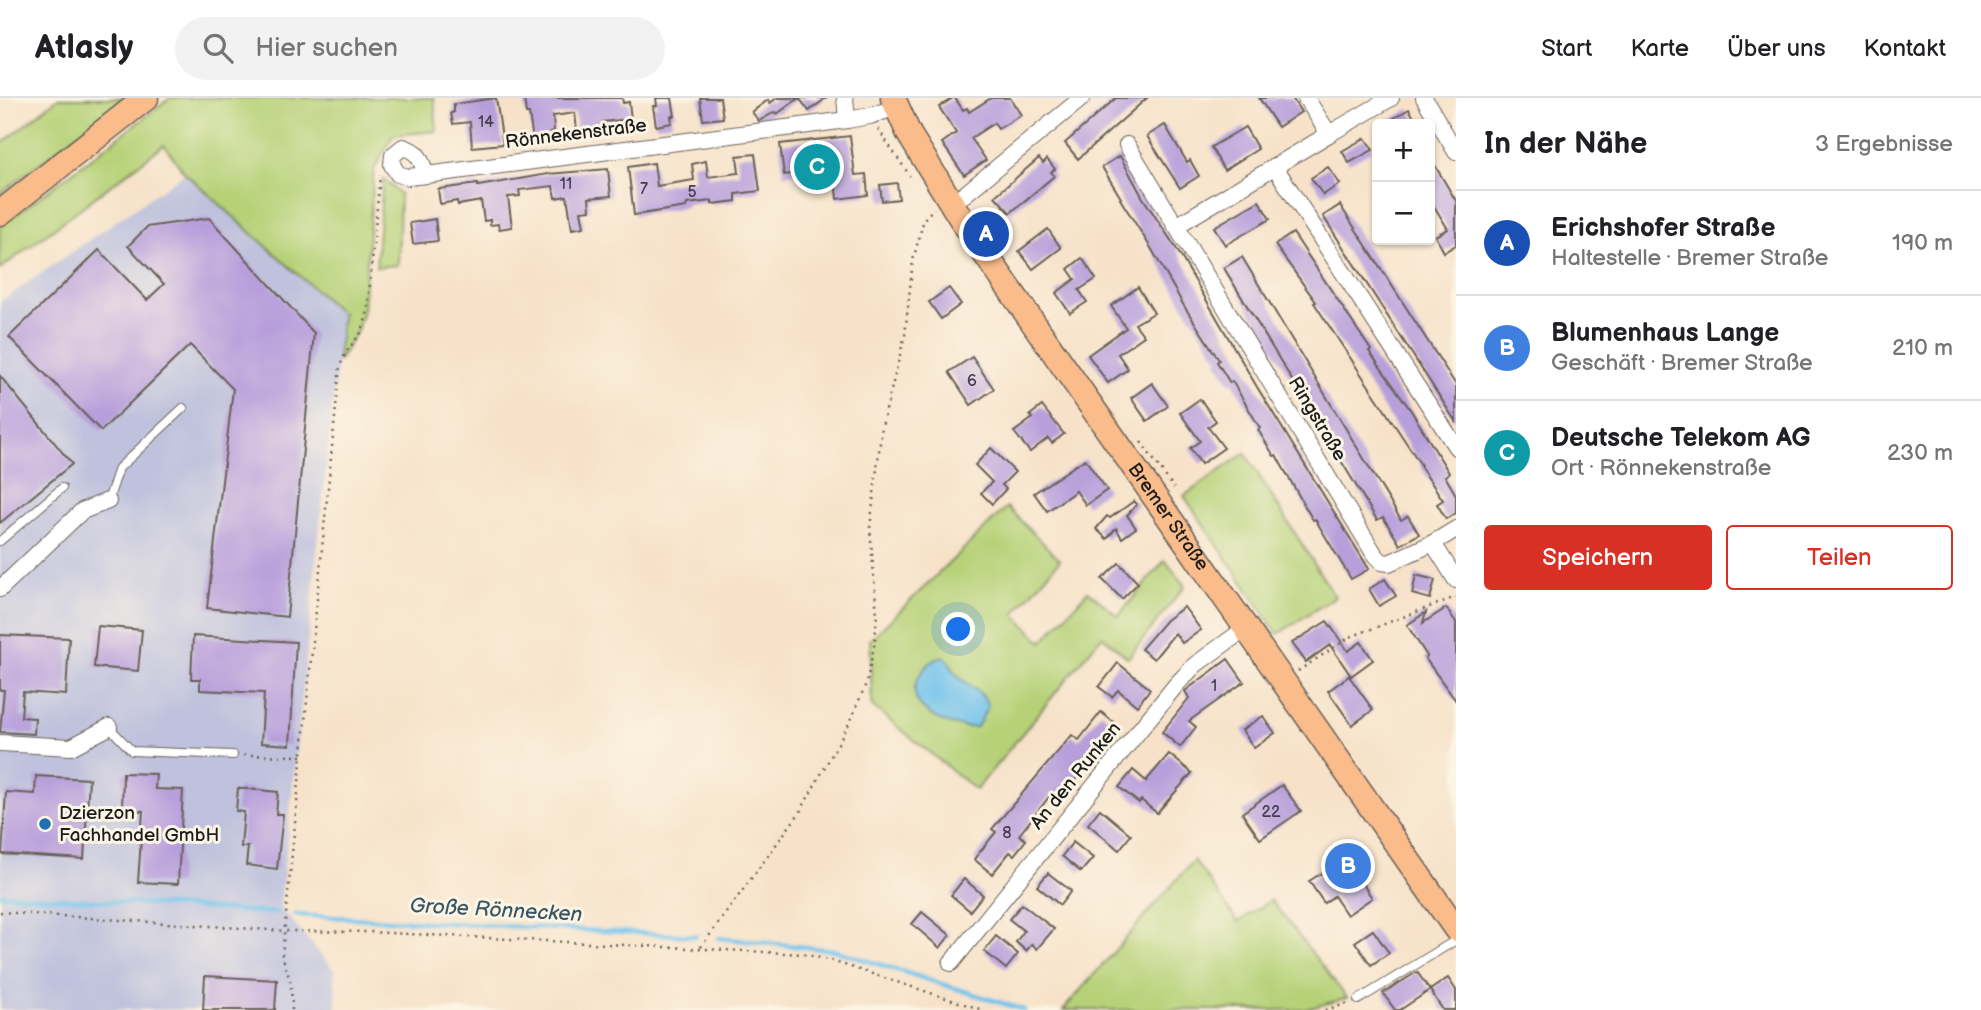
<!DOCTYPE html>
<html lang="de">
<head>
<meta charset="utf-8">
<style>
  body { margin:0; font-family:"Balsamiq Sans",sans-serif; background:#f2f2f2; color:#202124 }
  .controls { position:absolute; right:21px; top:21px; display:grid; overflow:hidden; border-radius:7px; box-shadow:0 2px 5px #0004 }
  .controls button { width:63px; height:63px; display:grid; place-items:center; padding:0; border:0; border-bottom:2px solid #e0e0e0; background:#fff; color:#202124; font:35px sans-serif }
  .you { position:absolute; left:959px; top:532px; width:24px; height:24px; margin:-18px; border:5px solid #fff; border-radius:50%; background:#1a73e8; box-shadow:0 0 0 10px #1a73e833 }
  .badge { display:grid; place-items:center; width:46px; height:46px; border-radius:50%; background:#d93025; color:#fff; font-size:23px; font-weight:700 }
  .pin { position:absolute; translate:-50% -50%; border:4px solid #fff; box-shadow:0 2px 7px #0006 }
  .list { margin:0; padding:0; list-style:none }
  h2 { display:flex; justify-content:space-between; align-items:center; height:91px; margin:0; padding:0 28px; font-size:30px }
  h2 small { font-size:23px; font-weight:400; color:#757577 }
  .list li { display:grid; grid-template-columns:46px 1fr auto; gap:21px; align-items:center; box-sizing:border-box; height:105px; padding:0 28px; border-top:2px solid #e0e0e0 }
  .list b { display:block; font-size:26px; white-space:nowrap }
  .list p { margin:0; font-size:23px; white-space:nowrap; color:#757577 }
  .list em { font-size:23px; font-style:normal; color:#757577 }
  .actions { display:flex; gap:14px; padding:21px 28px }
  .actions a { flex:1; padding:16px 0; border:2px solid #d93025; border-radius:7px; text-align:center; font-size:24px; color:#d93025 }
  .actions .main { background:#d93025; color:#fff }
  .icon { flex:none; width:38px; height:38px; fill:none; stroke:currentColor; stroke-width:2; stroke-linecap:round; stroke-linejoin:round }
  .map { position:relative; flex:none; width:1456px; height:912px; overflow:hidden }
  header { display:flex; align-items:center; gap:42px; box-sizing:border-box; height:98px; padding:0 35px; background:#fff; border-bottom:2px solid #e0e0e0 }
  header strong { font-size:33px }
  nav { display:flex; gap:38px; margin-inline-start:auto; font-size:24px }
  .search { width:490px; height:63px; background:#f2f2f2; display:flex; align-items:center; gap:18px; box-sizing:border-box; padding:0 24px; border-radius:38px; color:#757577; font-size:26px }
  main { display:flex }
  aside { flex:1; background:#fff }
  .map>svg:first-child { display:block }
  .industrial { fill:#c0c2dd }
  .green { fill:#b6d177; stroke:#69764a; stroke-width:2 }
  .water { fill:#6fc2ec; stroke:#466f84; stroke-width:2 }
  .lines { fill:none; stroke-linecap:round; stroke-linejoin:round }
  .stream { stroke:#6fc2ec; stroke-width:4.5 }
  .building { fill:#b79fdb }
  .lane-casing { stroke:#696159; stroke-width:10 }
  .street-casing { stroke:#696159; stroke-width:18 }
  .primary-casing { stroke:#696159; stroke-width:27 }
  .path { stroke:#696159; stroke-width:2.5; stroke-dasharray:2 5; stroke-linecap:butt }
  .lane { stroke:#fff; stroke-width:8 }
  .street { stroke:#fff; stroke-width:16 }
  .primary { stroke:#f9bc8a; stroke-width:24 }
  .poi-dot { fill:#1f6fb2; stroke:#fcf5e5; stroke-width:2.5 }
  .labels { text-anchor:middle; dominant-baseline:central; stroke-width:6; stroke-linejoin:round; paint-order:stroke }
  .number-label { font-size:16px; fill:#433d4c }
  .street-label { font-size:19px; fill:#1c1c1c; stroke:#fcf5e5 }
  .poi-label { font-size:19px; fill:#1c1c1c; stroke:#fcf5e5; text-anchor:start }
  .water-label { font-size:21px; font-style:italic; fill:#395665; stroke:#fcf5e5 }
</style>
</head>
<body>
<header>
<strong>Atlasly</strong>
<div class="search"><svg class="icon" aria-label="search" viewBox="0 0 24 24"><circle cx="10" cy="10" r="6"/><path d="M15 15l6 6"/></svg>Hier suchen</div>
<nav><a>Start</a><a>Karte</a><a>Über uns</a><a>Kontakt</a></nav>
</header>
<main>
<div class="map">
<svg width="1456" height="912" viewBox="0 0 1456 912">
  <rect width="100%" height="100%" fill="#fcf5e5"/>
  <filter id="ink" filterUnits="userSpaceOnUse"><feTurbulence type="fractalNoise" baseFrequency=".0143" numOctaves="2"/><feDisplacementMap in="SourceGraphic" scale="14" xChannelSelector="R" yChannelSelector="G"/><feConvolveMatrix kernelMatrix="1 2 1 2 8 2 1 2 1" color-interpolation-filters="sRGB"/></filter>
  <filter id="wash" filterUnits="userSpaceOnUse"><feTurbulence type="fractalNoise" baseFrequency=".00686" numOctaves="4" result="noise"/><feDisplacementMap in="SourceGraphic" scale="28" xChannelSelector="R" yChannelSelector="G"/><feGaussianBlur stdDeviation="1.57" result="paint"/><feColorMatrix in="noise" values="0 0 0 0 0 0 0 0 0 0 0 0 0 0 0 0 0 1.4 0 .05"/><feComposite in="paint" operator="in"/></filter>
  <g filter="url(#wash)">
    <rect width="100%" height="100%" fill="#f7e2c9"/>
    <!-- industrial -->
    <polygon class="industrial" points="185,75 342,216 280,809 334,872 337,912 0,912 0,204"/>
    <!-- green -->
    <g class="green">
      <polygon points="58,0 124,0 0,96 0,47"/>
      <polygon points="170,0 434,0 437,33 393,37 374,72 363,212 357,233 338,264 342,216 185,75 164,47 0,171 0,129"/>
      <polygon points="383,81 400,96 398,167 376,169"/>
      <polygon points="1245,355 1335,499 1278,536 1184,398"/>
      <polygon points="1007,409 1060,462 1014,516 1042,544 1088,493 1118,518 1165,462 1185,488 1128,560 1102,538 976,692 872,608 870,542"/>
      <polygon points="1194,762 1238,824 1271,802 1347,900 1303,912 1063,912"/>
    </g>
    <!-- water -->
    <path class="water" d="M944,558C951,563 951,571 957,577C969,590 980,589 988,608L977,629C949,632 895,609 922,574C928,566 934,560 944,558Z"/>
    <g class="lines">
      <!-- stream -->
      <g class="stream">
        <polyline points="0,796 276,815"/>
        <polyline points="295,817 696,838"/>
        <polyline points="719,840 834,852 1024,912"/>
      </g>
    </g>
    <g id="blocks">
      <!-- building -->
      <g class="building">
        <polygon points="496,0 503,46 472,49 470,24 453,26 451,15 454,14 454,6"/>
        <polygon points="524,0 622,0 623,5 629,4 631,21 603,24 603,29 577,33 575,15 553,18 554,33 551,34 552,40 533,42 529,16 526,16"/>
        <polygon points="656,0 672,0 675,18 671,18 672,25 656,28 653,8 657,8"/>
        <polygon points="700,0 720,0 723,20 703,22"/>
        <polygon points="777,0 826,0 809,13 799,0 777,16 775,14 759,23 752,14 768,2 770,5"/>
        <polygon points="953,0 955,0 963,12 967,10 969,14 991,0 1010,0 1021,17 998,31 994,25 971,40 986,62 964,77 942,45 956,35 939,9"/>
        <polygon points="1116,0 1147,0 1078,61 1065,45"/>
        <polygon points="1259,0 1292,0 1301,14 1278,29"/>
        <polygon points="1409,11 1418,26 1384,26"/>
        <polygon points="1165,27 1187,64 1190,62 1199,78 1180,90 1147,38"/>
        <polygon points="1245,29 1258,51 1224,72 1211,49"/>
        <polygon points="850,38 855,77 866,76 868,97 837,101 834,71 784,77 780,46"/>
        <polygon points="1365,40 1373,52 1349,65 1342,53"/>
        <polygon points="755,56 760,93 736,96 736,103 712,106 712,103 687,106 686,109 634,117 628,69 654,65 657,88 694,82 692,66 706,63 708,79 739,75 737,58"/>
        <polygon points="1120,58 1143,100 1176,150 1257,289 1369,471 1351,481 1315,421 1313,422 1307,412 1276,357 1274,358 1258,332 1260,330 1232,283 1230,285 1217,264 1219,262 1184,208 1151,150 1120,101 1121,100 1102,69"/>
        <polygon points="1430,59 1456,103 1456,147 1444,154 1435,138 1448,131 1434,108 1430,110"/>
        <polygon points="1039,60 1043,65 1047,61 1055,71 1051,74 1054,78 1010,115 995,98"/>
        <polygon points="1328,69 1340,86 1323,97 1311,80"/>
        <polygon points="608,71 611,98 589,100 590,112 581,113 584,129 572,131 567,98 555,100 553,88 519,92 520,98 508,99 512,129 499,131 498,126 490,127 490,122 484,123 481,103 458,107 457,103 440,106 438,91 478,86 478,88 548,76"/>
        <polygon points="897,85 899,101 882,103 880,87"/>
        <polygon points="1259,103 1270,121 1225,147 1214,129"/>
        <polygon points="1340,107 1456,287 1456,324 1323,118"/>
        <polygon points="209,120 314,235 287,519 207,510 233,291 190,247 101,333 9,239 99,152 147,202 164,186 128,148 147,129"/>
        <polygon points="435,121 438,143 413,146 410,125"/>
        <polygon points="1048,131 1061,150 1033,171 1019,153"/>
        <polygon points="1293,135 1371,252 1369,253 1412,314 1449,375 1445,378 1456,397 1456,415 1446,421 1437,406 1443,402 1420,368 1421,367 1314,205 1316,204 1275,147"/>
        <polygon points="1242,159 1401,422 1408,418 1419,436 1400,447 1383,419 1377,422 1224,170"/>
        <polygon points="1082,160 1096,181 1079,192 1087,204 1070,215 1056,195 1075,181 1068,171"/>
        <polygon points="1138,189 1154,215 1135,226 1144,238 1118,256 1128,271 1108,285 1088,257 1126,230 1111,208"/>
        <polygon points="949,190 961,206 941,221 929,204"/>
        <polygon points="972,259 994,291 971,307 949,274"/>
        <polygon points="0,278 72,366 0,425"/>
        <polygon points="1152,285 1168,308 1147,323 1131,300"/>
        <polygon points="1200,301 1216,323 1208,329 1224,350 1201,366 1190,350 1200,343 1180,315"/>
        <polygon points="1042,308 1064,336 1052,345 1048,340 1030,354 1014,334 1033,320 1030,317"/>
        <polygon points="991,350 1015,374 1002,387 1006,391 992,406 981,395 992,384 975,367"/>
        <polygon points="1085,361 1107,392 1086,407 1076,393 1047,413 1034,395"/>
        <polygon points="1134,403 1137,406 1127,417 1136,430 1122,440 1116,430 1107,441 1096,431 1107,418 1110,420"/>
        <polygon points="1119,465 1138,485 1122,501 1102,481"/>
        <polygon points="1416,477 1435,482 1430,501 1412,496"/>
        <polygon points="1385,481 1396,498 1379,508 1369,491"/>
        <polygon points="1184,509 1201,532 1182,545 1175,535 1154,561 1141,551 1166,522"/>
        <polygon points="1446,510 1456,524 1456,603 1425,560 1427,558 1407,527 1426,514 1423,525"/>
        <polygon points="1327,523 1348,553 1361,544 1373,562 1351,578 1330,547 1306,564 1292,545"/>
        <polygon points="98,528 142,532 138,573 94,569"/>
        <polygon points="0,537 69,540 66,597 23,594 21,619 35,620 34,636 0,634 4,592 0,592"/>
        <polygon points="193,538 296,544 290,647 261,645 264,595 200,592 200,581 191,581"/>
        <polygon points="1228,561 1244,584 1189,623 1196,629 1180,649 1162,634 1189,600 1185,593"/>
        <polygon points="1118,565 1150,591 1137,608 1118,592 1112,599 1099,589"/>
        <polygon points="1349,578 1373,612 1352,627 1328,593"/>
        <polygon points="1101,614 1118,628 1061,700 1053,694 1019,737 1026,742 1014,757 1010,754 992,776 974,761 996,734 992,731 1072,637 1079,642"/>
        <polygon points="1263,618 1275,635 1254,650 1242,632"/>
        <polygon points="1169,656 1192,675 1157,715 1141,702 1139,705 1119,689 1133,672 1146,683"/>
        <polygon points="123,675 156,676 155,691 183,692 178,786 138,784 143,713 122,712"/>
        <polygon points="36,678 89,681 84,761 2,756 6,694 35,696"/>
        <polygon points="1282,687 1301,713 1260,741 1242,715"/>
        <polygon points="238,690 278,694 276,716 283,716 277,771 246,767 248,749 241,749 244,714 236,713"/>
        <polygon points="1100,711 1131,737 1119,752 1088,726"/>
        <polygon points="1073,744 1093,760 1081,774 1062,758"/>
        <polygon points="1350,758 1360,771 1355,774 1372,800 1347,817 1334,798 1324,805 1309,783"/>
        <polygon points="1048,775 1071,793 1060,807 1037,788"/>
        <polygon points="964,781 983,797 970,813 951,797"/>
        <polygon points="1022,806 1054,831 1037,851 1032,846 1026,853 1016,844 1024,833 1009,821"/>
        <polygon points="922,814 950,837 940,850 912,826"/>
        <polygon points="1373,832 1389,855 1371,867 1355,844"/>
        <polygon points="996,838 1018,856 1006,871 984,853"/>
        <polygon points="1417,874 1430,892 1400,912 1395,912 1383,895"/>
        <polygon points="205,878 277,882 275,912 203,912"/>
        <polygon points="1448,880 1456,892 1456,912 1443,912 1430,892"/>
      </g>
    </g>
  </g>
  <g filter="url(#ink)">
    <use href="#blocks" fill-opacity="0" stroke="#696159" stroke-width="2"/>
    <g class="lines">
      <defs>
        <g id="lane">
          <polyline points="108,403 119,370 183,310"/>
          <polyline points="0,443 62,390"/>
          <polyline points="109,629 132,653 233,657"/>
          <polyline points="1358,902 1456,842"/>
        </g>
        <g id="street">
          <polyline points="845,0 847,22"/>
          <polyline points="1306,0 1329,36 1391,0"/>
          <polyline points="1424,0 1456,54"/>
          <polyline points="1127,47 1176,128 1329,36"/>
          <polyline points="1275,69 1456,349"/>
          <path d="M426,77C421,62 420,54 403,49L393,57L392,67L398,76L408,79L426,77L847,22L870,18L897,9"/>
          <polyline points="951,105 965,96 1082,0"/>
          <polyline points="1176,128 1375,457 1382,464 1389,465 1433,445 1456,431"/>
          <polyline points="1433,445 1456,482"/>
          <polyline points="0,491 82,413 108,403"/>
          <polyline points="0,645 71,649 109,629"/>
          <polyline points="951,865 1176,587 1195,567 1246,530"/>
        </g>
        <g id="primary">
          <path id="s1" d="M893,0L909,36L965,127L1456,831"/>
          <polyline points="0,115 146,0"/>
        </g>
      </defs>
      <!-- lane casing -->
      <use href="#lane" class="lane-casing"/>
      <!-- street casing -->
      <use href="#street" class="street-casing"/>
      <!-- primary casing -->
      <use href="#primary" class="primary-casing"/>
      <!-- path -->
      <g class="path">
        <polyline points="878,31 910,78"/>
        <polyline points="1141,344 1174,390"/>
        <polyline points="1298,573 1350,539 1456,499"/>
        <polyline points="244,657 302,658"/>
        <polyline points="0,814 285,833 370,834 804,856 832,863 983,912"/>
        <polyline points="701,849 800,714 851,622 867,583 875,543 877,517 870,430 882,328 905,237 913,162 924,121 934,110"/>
        <polyline points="292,912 291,886 282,857 340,268 346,254 361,235 367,217 380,77"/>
        <polyline points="1325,912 1349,905"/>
      </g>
      <!-- lane -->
      <use href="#lane" class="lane"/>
      <!-- street -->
      <use href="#street" class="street"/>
      <!-- primary -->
      <use href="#primary" class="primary"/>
    </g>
  </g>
  <!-- markers -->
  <circle class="poi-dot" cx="45" cy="726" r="7"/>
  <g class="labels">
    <!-- number labels -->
    <g class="number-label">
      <text x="486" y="24">14</text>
      <text x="566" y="86">11</text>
      <text x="644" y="91">7</text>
      <text x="692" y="94">5</text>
      <text x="972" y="283">6</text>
      <text x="1214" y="588">1</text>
      <text x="1271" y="714">22</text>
      <text x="1007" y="735">8</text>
    </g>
    <!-- street labels -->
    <g class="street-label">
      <text transform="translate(576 36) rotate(-7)">Rönnekenstraße</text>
      <text transform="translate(1317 321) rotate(59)">Ringstraße</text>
      <text stroke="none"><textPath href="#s1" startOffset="502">Bremer Straße</textPath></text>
      <text transform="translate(1076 678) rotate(-51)">An den Runken</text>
    </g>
    <!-- poi labels -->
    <g class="poi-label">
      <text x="59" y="715">Dzierzon<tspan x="59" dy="22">Fachhandel GmbH</tspan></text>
    </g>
    <!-- water labels -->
    <g class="water-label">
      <text transform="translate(496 812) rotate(3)">Große Rönnecken</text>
    </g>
  </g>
</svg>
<div class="controls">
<button>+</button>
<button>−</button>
</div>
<div class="you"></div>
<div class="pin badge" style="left:986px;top:136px;background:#1a4fb4">A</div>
<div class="pin badge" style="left:1348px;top:768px;background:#3f7fe0">B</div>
<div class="pin badge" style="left:817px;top:69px;background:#0f9aa8">C</div>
</div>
<aside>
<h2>In der Nähe<small>3 Ergebnisse</small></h2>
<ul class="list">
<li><span class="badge" style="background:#1a4fb4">A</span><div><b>Erichshofer Straße</b><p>Haltestelle · Bremer Straße</p></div><em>190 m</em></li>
<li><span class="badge" style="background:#3f7fe0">B</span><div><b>Blumenhaus Lange</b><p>Geschäft · Bremer Straße</p></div><em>210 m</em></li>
<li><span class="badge" style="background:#0f9aa8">C</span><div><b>Deutsche Telekom AG</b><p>Ort · Rönnekenstraße</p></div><em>230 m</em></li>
</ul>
<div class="actions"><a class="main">Speichern</a><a>Teilen</a></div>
</aside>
</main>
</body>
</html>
